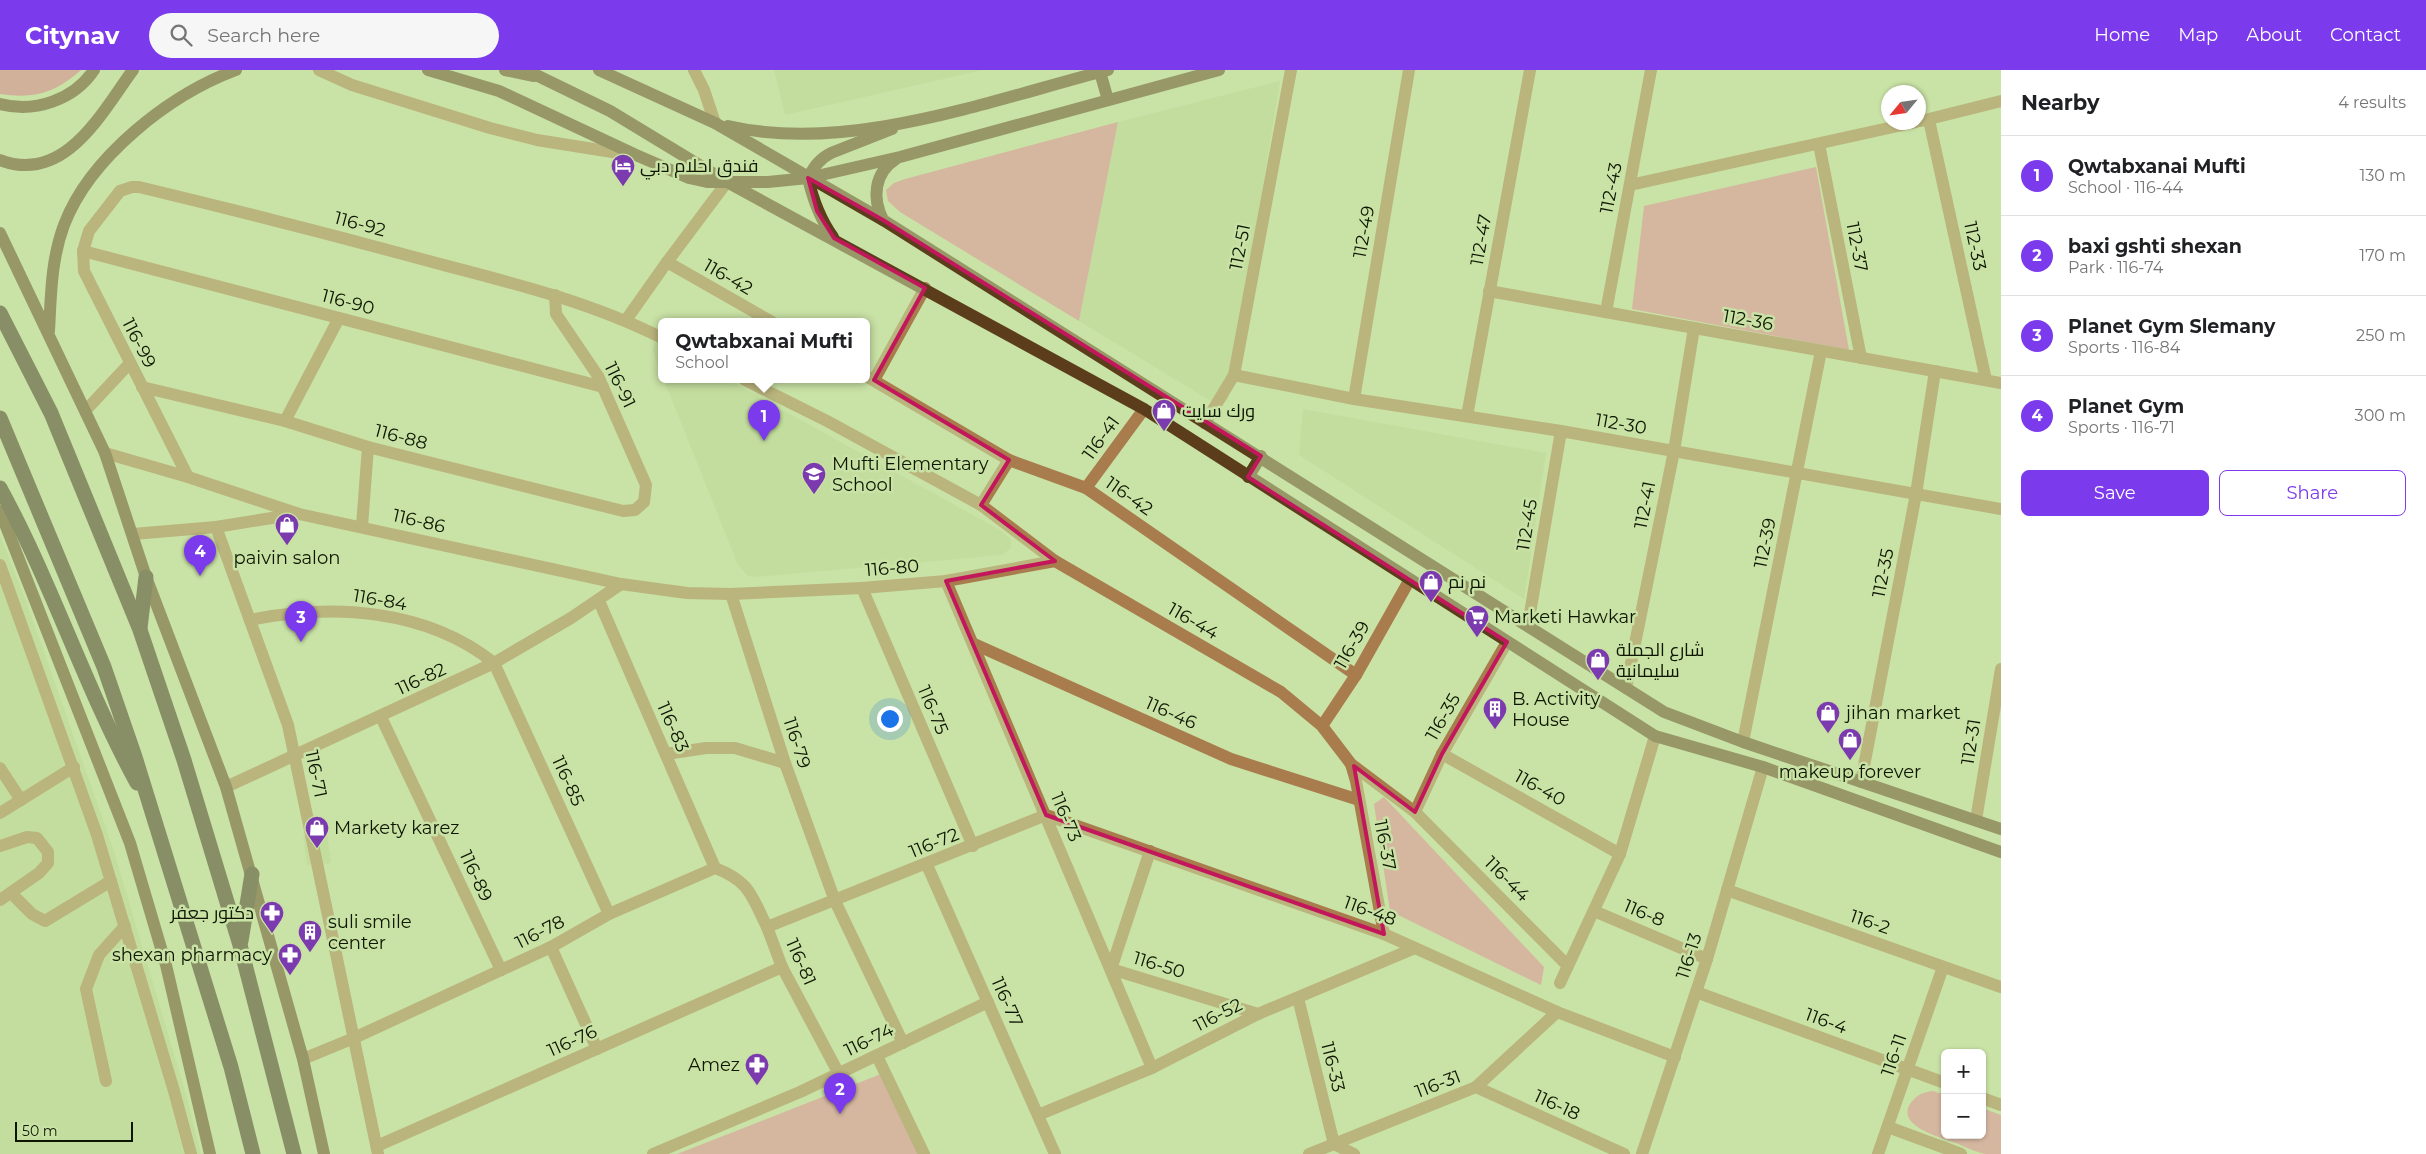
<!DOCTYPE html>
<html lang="en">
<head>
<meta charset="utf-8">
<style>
  body { margin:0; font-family:Montserrat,Cairo,sans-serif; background:#f6f6f6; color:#202124 }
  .controls { position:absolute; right:15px; bottom:15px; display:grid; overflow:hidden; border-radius:8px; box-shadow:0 1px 4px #0004 }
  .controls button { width:45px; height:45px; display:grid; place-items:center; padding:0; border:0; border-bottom:1px solid #e0e0e0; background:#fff; color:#202124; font:25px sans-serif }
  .compass { position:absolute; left:1881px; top:15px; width:45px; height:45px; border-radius:50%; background:#fff; box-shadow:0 1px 4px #0004; rotate:241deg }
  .scale { position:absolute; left:15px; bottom:12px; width:118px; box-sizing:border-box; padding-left:5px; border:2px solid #0e1602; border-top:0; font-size:14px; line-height:18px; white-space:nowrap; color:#0e1602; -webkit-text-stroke:4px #c9e2a5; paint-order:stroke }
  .you { position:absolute; left:889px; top:648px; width:18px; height:18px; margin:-12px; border:4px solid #fff; border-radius:50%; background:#1a73e8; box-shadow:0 0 0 8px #1a73e833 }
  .badge { display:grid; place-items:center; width:32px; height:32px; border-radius:50%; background:#7c3aed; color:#fff; font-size:16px; font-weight:700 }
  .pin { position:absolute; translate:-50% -41px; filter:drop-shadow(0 1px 2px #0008) }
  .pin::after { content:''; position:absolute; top:26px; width:18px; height:15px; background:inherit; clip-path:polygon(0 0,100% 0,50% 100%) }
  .popup { position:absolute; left:658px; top:248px; width:212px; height:65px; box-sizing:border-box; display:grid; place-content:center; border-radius:8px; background:#fff; filter:drop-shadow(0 1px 4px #0005); font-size:16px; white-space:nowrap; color:#757577 }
  .popup b { font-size:19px; color:#202124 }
  .popup::after { content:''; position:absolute; left:50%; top:100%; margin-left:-10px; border:10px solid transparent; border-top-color:#fff }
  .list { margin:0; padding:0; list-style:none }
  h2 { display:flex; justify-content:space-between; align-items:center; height:65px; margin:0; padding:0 20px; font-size:21px }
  h2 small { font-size:16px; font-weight:400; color:#757577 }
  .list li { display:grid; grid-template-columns:32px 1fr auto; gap:15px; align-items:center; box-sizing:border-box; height:80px; padding:0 20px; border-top:1px solid #e0e0e0 }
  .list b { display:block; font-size:19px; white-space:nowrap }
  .list p { margin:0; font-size:16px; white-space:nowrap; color:#757577 }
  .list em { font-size:16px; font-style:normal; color:#757577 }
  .actions { display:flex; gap:10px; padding:15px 20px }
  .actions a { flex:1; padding:11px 0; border:1px solid #7c3aed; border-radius:8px; text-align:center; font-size:18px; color:#7c3aed }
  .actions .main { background:#7c3aed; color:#fff }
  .icon { flex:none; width:28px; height:28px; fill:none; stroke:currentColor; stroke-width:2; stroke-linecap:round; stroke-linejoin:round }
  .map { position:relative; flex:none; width:2001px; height:1084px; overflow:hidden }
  header { display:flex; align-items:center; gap:30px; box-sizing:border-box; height:70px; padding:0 25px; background:#7c3aed; color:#fff }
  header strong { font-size:24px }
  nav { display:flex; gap:28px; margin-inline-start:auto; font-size:18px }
  .search { width:350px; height:45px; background:#f6f6f6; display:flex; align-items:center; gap:12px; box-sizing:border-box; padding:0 18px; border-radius:28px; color:#757577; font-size:19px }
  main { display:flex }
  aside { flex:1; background:#fff }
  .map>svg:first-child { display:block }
  .built { fill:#bdd895 }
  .green { fill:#e58399 }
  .forest { fill:#dd778f }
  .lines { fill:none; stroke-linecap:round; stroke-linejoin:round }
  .minor { stroke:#a87c4d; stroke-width:12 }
  .major { stroke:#5b3d1c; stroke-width:12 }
  .highway { stroke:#3b2a19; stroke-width:15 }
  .marked { fill:none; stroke:#c2185b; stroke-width:4; stroke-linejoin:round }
  .labels { text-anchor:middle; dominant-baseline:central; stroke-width:5; stroke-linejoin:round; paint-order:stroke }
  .poi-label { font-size:18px; fill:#0e1602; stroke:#c9e2a5; text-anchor:start }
  .street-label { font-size:18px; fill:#0e1602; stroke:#c9e2a5 }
</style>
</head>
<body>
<header>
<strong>Citynav</strong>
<div class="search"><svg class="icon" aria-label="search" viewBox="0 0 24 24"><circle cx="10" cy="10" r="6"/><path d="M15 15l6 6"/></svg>Search here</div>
<nav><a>Home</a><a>Map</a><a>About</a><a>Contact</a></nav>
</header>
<main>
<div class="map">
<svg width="2001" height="1084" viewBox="0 0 2001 1084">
  <rect width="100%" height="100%" fill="#c9e2a5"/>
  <!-- built -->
  <g class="built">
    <polygon points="774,0 983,0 785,45"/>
    <polygon points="1280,11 1228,331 1214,333 1079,251 1118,52"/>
    <polygon points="656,273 661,273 661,303 652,279"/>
    <polygon points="664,310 728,310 1002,461 1011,470 1011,478 1002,485 756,507 748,506 738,495"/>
    <polygon points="1303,339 1546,383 1524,529 1299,385"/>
    <polygon points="0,465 26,531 113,778 187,1028 201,1084 0,1084"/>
    <polygon points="327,763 331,793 307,795 303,766"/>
  </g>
  <!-- green -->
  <g class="green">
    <polygon points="1118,52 1079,251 900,142 888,131 886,120 894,113 905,109"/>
    <polygon points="1816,97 1849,280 1632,239 1644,136"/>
    <polygon points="1384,727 1544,897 1541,915 1390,841 1374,734"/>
    <polygon points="881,1004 922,1084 677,1084"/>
    <path d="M1933,1021L1945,1025V1065H1982V1038L2001,1045V1084C1996,1084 1990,1084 1985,1084C1976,1082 1965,1077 1956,1073C1942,1068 1896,1056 1910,1034C1916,1025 1923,1022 1933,1021Z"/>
  </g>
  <!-- forest -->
  <path class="forest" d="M0,0H81C55,23 35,29 0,24Z"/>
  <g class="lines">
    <!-- minor -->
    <g class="minor">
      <polyline points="319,0 352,15 490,58 537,70 631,85"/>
      <polyline points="694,0 704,20 715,53"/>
      <polyline points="1929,50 1986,310"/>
      <polyline points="1921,51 2001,31"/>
      <polyline points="1819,74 1861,288"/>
      <polyline points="1630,115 1916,52"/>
      <polyline points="83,181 603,317"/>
      <polyline points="667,192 772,252"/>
      <polyline points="1489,221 2001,313"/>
      <polyline points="1606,242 1651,0"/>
      <polyline points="626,250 667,192 727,112"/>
      <polyline points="1234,305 1354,329 1561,361 2001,439"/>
      <polyline points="866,306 1009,390 1086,418 1356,605"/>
      <polyline points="745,310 827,351 981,435 1055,491 1281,622 1322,656 1351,694 1415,742 1568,896"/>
      <polyline points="874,310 925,218"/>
      <polyline points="142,317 285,351 368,377 623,441 635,440 644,432 646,415 598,306 556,244 555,225"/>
      <polyline points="1354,329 1409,0"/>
      <polyline points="86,340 130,293"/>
      <polyline points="1467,346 1530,0"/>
      <polyline points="285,351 339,248"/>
      <polyline points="1205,353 1234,305 1291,0"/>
      <polyline points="105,383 188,407 299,444 621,514 687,523 731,524 862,518 946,511 1055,491"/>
      <path d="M188,407L84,201L83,181L89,161L120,121L132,117H139C239,141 337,166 436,193C513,213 590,232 662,268"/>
      <polyline points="1086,418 1144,339"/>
      <polyline points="981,435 1009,390"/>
      <polyline points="362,456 368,377"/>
      <polyline points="216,457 288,655 378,1084"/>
      <polyline points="133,464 216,457 296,444"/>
      <polyline points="0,495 97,765 174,1021 191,1084"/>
      <polyline points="946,511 1152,998"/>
      <polyline points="862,518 973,776"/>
      <polyline points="731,524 785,693 835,831 903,973"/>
      <polyline points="599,531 715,798"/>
      <path d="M250,550C332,533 427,539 494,593L609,844"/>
      <polyline points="1528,555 1561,361"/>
      <polyline points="974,574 1231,689 1359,730"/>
      <polyline points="1626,618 1674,381 1694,258"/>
      <polyline points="381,647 501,900"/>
      <polyline points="1322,656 1356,605 1409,511"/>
      <polyline points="1743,672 1821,281"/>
      <polyline points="666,684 706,678 735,678 785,693"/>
      <polyline points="1442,684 1620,784"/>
      <polyline points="1351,694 1356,711 1384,864"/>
      <polyline points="0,698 21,730"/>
      <polyline points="1861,712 1916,424 1935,301"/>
      <polyline points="226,717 494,593 571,548 621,514"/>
      <polyline points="1415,742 1442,684 1507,572"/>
      <polyline points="0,743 74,697"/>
      <polyline points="1976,750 2001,599"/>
      <polyline points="0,776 27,767 37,768 48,782 48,793 39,803 0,830"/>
      <polyline points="1150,781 1111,899 1258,944"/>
      <polyline points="927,795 1055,1084"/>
      <polyline points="1727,820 2001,917"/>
      <polyline points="11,823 32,844 45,851 111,811"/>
      <polyline points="1594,841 1707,889"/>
      <polyline points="551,877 597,979"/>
      <polyline points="1560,913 1620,784 1655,666"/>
      <polyline points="1696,922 1945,1013"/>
      <polyline points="1298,928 1334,1074 1354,1084"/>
      <polyline points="877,986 924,1084"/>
      <path d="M303,989L354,968L551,877L609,844L715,798C750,811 752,827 767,857"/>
      <polyline points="839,1004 782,897 767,857 1046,745 1384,864 1557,942 1675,987"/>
      <polyline points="106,1011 86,919 99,885 125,856"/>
      <polyline points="1476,1017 1624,1084"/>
      <polyline points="1982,1028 2001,1035"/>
      <polyline points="1038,1045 1152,998 1258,944 1415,878"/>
      <polyline points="1888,1057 1961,1084"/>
      <polyline points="377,1076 782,897"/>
      <polyline points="653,1084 800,1022 988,932"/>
      <polyline points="1309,1084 1476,1017 1557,942"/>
      <polyline points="1642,1084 1707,889 1763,697"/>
      <polyline points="1878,1084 1943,897"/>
    </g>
    <!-- major -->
    <g class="major">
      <polyline points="428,0 499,21 636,85 689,108 707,112 768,112 808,108 900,87 1219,0"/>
      <polyline points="505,0 534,6"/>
      <polyline points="526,0 610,41 727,112 1144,339 1655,666 1763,697 2001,782"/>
      <polyline points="599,0 715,53 883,150 1664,642 1743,672 2001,759"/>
      <polyline points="1100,2 1108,30"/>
      <path d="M0,34C35,43 74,30 94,0"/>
      <path d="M728,56C849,84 991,30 1108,0"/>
      <path d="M0,90C65,115 102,42 133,0"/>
      <path d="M883,150C872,128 874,103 896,89"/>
      <polyline points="0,163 105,383 146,507 226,717 303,989 324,1084"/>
      <path d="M833,167C820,149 813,130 808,108C814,97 819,89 831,83L892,59"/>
      <path d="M49,261C51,225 51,190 64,155C90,87 169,25 236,0"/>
      <polyline points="1248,407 1261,386"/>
      <polyline points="0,441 130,773 166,895 210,1084"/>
    </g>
    <!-- highway -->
    <g class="highway">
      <polyline points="0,243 51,343 140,560 184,690 240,875 294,1084"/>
      <polyline points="0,348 104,597 135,687 231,997 253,1084"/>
      <path d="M0,418C52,513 85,618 137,713"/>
      <polyline points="140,558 146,507"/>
      <polyline points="241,871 252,804"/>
    </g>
  </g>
  <!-- marked area -->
  <path d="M0 0H2001V1084H0ZM808,108L883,150L1261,386L1248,407L1507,572L1442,684L1415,742L1354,696L1384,864L1046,745L946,511L1055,491L981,435L1009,390L874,310L925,218L834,168L817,141Z" fill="#c9e2a5" fill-opacity=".55" fill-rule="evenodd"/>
  <path class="marked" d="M808,108L883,150L1261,386L1248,407L1507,572L1442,684L1415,742L1354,696L1384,864L1046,745L946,511L1055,491L981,435L1009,390L874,310L925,218L834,168L817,141Z"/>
  <!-- icons -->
  <defs>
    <symbol id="hotel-pin" viewBox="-11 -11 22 30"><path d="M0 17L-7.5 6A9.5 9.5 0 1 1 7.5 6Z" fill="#7b3baf" stroke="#c9e2a5"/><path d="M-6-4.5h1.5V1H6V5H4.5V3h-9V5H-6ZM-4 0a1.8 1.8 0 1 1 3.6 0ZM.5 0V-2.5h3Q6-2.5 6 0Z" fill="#fff"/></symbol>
    <symbol id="shop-pin" viewBox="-11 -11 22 30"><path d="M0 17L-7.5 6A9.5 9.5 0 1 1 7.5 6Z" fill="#7b3baf" stroke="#c9e2a5"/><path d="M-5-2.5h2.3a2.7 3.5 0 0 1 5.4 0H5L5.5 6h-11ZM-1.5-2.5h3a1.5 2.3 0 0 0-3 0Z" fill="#fff"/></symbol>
    <symbol id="school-pin" viewBox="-11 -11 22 30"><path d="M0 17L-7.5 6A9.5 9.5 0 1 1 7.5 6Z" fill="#7b3baf" stroke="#c9e2a5"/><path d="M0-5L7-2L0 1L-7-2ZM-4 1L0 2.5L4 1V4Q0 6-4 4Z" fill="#fff"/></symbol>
    <symbol id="supermarket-pin" viewBox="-11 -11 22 30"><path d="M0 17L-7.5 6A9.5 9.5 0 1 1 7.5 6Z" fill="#7b3baf" stroke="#c9e2a5"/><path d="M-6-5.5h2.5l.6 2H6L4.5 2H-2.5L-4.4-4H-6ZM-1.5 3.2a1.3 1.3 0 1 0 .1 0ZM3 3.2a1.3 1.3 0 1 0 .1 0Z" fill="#fff"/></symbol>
    <symbol id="building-pin" viewBox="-11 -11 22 30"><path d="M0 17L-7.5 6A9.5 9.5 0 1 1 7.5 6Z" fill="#7b3baf" stroke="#c9e2a5"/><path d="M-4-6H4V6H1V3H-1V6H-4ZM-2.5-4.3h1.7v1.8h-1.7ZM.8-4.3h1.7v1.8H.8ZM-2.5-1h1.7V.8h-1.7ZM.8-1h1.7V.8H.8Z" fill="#fff"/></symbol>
    <symbol id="pharmacy-pin" viewBox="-11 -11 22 30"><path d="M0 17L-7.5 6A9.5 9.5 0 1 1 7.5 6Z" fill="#7b3baf" stroke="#c9e2a5"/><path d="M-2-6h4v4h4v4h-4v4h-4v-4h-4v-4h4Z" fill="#fff"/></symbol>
  </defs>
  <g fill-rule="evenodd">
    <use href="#hotel-pin" x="609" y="82" width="28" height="38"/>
    <use href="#shop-pin" x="1150" y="327" width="28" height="38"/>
    <use href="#school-pin" x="800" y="390" width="28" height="38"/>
    <use href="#shop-pin" x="273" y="441" width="28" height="38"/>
    <use href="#shop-pin" x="1417" y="498" width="28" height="38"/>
    <use href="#supermarket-pin" x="1463" y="533" width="28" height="38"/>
    <use href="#shop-pin" x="1584" y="576" width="28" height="38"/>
    <use href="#building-pin" x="1481" y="625" width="28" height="38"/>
    <use href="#shop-pin" x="1814" y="629" width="28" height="38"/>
    <use href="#shop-pin" x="1836" y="656" width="28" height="38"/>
    <use href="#shop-pin" x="303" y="744" width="28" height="38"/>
    <use href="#pharmacy-pin" x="258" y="829" width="28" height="38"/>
    <use href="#building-pin" x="296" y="848" width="28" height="38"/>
    <use href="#pharmacy-pin" x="276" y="871" width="28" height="38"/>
    <use href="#pharmacy-pin" x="743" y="981" width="28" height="38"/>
  </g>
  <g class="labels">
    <!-- poi labels -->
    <g class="poi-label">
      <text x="640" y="96">فندق احلام دبي</text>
      <text x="1182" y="341">ورك سايت</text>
      <text x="832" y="394">Mufti Elementary<tspan x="832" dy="21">School</tspan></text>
      <text x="287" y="488" text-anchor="middle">paivin salon</text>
      <text x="1448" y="512">نم نم</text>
      <text x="1494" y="547">Marketi Hawkar</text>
      <text x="1616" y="580">شارع الجملة<tspan x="1616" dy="21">سليمانية</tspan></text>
      <text x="1512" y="629">B. Activity<tspan x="1512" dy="21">House</tspan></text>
      <text x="1846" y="643">jihan market</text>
      <text x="1850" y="702" text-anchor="middle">makeup forever</text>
      <text x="334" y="758">Markety karez</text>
      <text x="254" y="843" text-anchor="end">دكتور جعفر</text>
      <text x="328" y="852">suli smile<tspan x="328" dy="21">center</tspan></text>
      <text x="272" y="885" text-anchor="end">shexan pharmacy</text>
      <text x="740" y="995" text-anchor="end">Amez</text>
    </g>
    <!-- street labels -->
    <g class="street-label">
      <text transform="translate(1611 118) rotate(-79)">112-43</text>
      <text transform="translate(360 154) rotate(15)">116-92</text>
      <text transform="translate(1364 162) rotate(-80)">112-49</text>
      <text transform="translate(1481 170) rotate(-80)">112-47</text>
      <text transform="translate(1975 176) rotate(78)">112-33</text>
      <text transform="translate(1240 177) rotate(-79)">112-51</text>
      <text transform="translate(1857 177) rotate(79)">112-37</text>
      <text transform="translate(728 207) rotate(30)">116-42</text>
      <text transform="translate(348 232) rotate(15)">116-90</text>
      <text transform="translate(1748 250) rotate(10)">112-36</text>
      <text transform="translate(139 273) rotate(63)">116-99</text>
      <text transform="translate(620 315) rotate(64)">116-91</text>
      <text transform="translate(1621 354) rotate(10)">112-30</text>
      <text transform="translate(401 367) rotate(15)">116-88</text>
      <text transform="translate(1101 368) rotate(-54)">116-41</text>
      <text transform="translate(1129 426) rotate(35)">116-42</text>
      <text transform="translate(1645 435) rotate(-79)">112-41</text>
      <text transform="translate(419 451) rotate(13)">116-86</text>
      <text transform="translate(1527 455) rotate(-81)">112-45</text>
      <text transform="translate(1765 473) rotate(-79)">112-39</text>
      <text transform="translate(892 498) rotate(-5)">116-80</text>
      <text transform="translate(1883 503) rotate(-79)">112-35</text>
      <text transform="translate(380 530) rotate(10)">116-84</text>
      <text transform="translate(1193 551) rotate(30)">116-44</text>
      <text transform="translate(1352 575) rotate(-60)">116-39</text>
      <text transform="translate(421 609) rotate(-25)">116-82</text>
      <text transform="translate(933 640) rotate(67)">116-75</text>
      <text transform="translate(1171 643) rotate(24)">116-46</text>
      <text transform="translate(1443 647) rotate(-60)">116-35</text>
      <text transform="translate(673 657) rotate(66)">116-83</text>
      <text transform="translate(1971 672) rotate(-81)">112-31</text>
      <text transform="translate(797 673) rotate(72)">116-79</text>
      <text transform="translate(316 704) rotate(78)">116-71</text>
      <text transform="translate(568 711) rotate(65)">116-85</text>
      <text transform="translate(1540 718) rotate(29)">116-40</text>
      <text transform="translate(1066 747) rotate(67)">116-73</text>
      <text transform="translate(934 773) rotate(-22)">116-72</text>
      <text transform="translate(1385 775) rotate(79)">116-37</text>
      <text transform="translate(476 806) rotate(65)">116-89</text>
      <text transform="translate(1507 809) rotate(45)">116-44</text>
      <text transform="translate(1370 841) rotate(20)">116-48</text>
      <text transform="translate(1644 843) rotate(23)">116-8</text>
      <text transform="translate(1870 852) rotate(19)">116-2</text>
      <text transform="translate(540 862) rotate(-27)">116-78</text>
      <text transform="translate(1689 886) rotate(-72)">116-13</text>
      <text transform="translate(801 892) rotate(66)">116-81</text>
      <text transform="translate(1159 895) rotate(17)">116-50</text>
      <text transform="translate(1007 932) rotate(66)">116-77</text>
      <text transform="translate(1218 945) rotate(-27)">116-52</text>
      <text transform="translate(1826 951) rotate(20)">116-4</text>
      <text transform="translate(869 970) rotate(-26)">116-74</text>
      <text transform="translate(572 971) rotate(-24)">116-76</text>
      <text transform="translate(1894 985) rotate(-71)">116-11</text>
      <text transform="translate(1333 997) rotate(76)">116-33</text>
      <text transform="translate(1438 1014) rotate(-21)">116-31</text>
      <text transform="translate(1557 1035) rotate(25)">116-18</text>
    </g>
  </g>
</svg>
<div class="controls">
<button>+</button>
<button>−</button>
</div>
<svg class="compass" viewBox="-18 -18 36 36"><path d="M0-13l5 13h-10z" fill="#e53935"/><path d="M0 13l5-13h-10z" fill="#757577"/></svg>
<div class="scale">50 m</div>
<div class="you"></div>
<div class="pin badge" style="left:764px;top:371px">1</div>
<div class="popup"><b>Qwtabxanai Mufti</b>School</div>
<div class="pin badge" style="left:840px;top:1044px">2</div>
<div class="pin badge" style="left:301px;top:572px">3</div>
<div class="pin badge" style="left:200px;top:506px">4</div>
</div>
<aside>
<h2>Nearby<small>4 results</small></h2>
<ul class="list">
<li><span class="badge">1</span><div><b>Qwtabxanai Mufti</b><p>School · 116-44</p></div><em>130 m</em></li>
<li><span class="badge">2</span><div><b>baxi gshti shexan</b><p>Park · 116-74</p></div><em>170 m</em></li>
<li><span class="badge">3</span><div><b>Planet Gym Slemany</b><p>Sports · 116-84</p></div><em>250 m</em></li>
<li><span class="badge">4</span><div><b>Planet Gym</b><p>Sports · 116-71</p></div><em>300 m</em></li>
</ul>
<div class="actions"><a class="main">Save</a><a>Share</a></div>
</aside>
</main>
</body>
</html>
